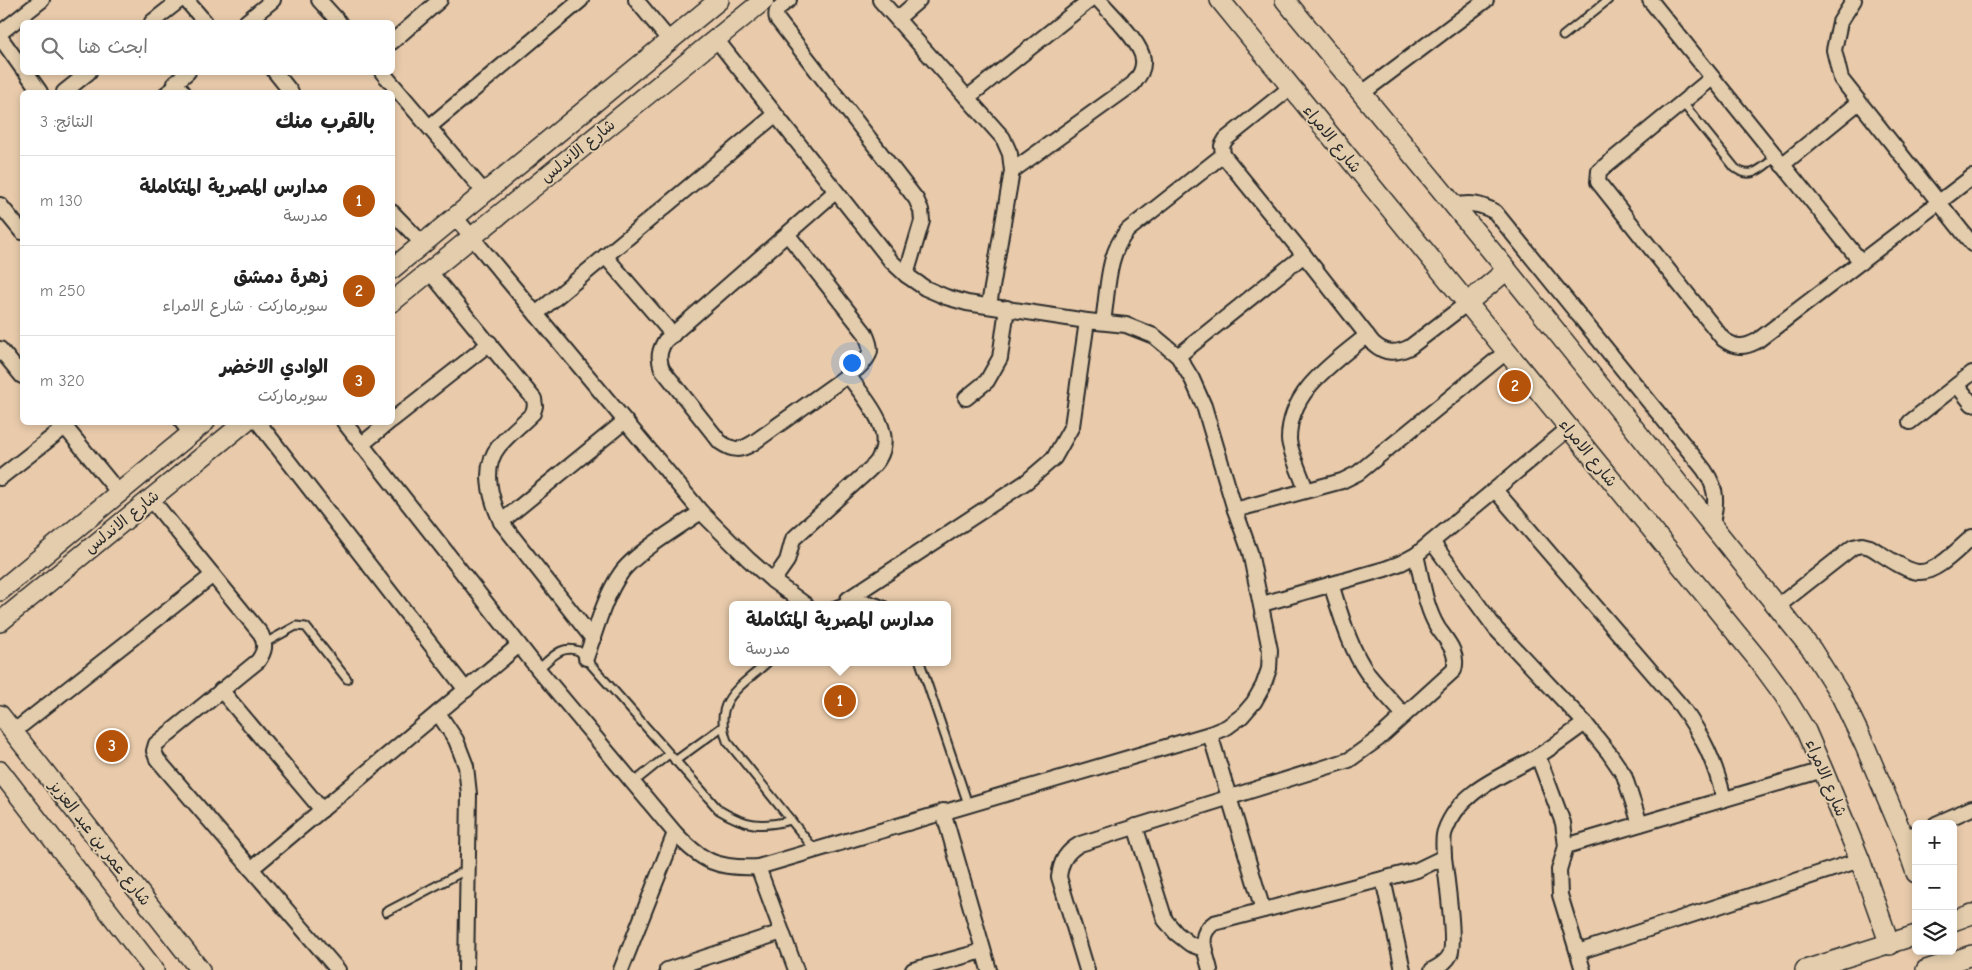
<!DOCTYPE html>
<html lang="ar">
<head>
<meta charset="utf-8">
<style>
  body { margin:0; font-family:"Comic Neue","Playpen Sans Arabic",sans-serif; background:#f6f6f6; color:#222; direction:rtl }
  .controls { position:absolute; right:15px; bottom:15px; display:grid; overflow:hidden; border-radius:8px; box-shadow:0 2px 8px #0003 }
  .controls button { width:45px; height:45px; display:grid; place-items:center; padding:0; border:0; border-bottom:1px solid #e0e0e0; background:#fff; color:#222; font:25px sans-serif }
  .you { position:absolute; left:851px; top:362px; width:18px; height:18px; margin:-12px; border:4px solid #fff; border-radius:50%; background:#1a73e8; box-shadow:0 0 0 8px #1a73e833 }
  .badge { display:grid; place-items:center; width:32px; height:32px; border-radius:50%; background:#b45309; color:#fff; font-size:16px; font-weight:700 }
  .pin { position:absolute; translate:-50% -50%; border:2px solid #fff; box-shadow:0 1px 5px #0006 }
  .popup { position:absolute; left:729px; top:601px; width:222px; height:65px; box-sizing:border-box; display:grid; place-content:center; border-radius:8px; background:#fff; filter:drop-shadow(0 1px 4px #0005); font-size:16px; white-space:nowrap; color:#767676 }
  .popup b { font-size:19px; color:#222 }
  .popup::after { content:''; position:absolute; left:50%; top:100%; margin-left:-10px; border:10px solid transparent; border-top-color:#fff }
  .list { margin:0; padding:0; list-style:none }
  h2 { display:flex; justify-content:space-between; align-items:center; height:65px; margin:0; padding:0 20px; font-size:21px }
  h2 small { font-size:16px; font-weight:400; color:#767676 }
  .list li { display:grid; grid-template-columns:32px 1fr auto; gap:15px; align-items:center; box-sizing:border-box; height:90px; padding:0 20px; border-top:1px solid #e0e0e0 }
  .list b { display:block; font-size:19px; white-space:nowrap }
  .list p { margin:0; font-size:16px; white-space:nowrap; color:#767676 }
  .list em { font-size:16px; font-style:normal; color:#767676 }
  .icon { flex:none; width:28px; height:28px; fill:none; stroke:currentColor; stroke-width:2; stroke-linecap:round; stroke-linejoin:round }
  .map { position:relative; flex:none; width:1972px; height:970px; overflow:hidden; direction:ltr }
  .search { position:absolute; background:#fff; box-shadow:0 2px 8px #0003; left:20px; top:20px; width:375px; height:55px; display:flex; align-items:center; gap:12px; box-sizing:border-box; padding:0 18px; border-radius:8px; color:#767676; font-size:19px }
  .panel { position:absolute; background:#fff; box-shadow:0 2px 8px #0003; left:20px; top:90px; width:375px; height:335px; border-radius:8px; direction:rtl }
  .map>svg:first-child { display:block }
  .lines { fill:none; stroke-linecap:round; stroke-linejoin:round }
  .lane-casing { stroke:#2b2b2b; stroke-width:11 }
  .street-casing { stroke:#2b2b2b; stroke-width:18 }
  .secondary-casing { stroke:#2b2b2b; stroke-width:22 }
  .lane { stroke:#e3cdad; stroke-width:7 }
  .street { stroke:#e3cdad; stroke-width:14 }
  .secondary { stroke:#e3cdad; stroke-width:19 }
  .labels { text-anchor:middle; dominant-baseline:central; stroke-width:4; stroke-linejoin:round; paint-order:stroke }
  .street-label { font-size:16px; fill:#2b2b2b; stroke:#e3cdad }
</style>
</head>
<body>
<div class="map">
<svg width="1972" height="970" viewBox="0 0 1972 970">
  <rect width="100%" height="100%" fill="#e9cbab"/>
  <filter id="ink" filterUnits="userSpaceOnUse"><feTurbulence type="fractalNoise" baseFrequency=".02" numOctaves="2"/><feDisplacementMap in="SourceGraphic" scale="10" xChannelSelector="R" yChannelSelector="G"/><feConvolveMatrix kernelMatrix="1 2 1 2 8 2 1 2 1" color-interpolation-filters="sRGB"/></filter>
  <g filter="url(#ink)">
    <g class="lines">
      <defs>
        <g id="lane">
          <polyline points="1563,36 1608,0"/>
          <polyline points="163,92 175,83"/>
          <path d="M1682,102L1735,168C1752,181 1762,167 1776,157"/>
          <path d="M835,605C852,597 867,597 884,605"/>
          <polyline points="265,643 296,626 306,627 347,679"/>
          <path d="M768,662C741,687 712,699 727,741L815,850"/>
          <polyline points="920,662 968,804"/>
          <path d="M538,669C552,658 561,644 579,651L719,810C745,826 762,828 791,820"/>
          <polyline points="675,761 722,727"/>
          <polyline points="633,783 669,754"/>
          <polyline points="386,912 468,869"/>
        </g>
        <g id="street">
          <polyline points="186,0 205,22"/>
          <polyline points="319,0 339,22"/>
          <polyline points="636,0 670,41"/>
          <path d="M789,0C781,6 774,9 777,19L916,199L921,210L922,221L906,275"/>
          <polyline points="880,0 1003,138 1010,154 1012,171 989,305"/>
          <polyline points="1650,0 1861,262"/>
          <polyline points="1854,0 1840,22 1834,50 1841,79 1972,244"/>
          <polyline points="897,19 919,0"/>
          <polyline points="152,22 180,0"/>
          <polyline points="246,22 273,0"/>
          <polyline points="0,33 42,0"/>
          <polyline points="0,37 22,68"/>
          <polyline points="392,42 440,0"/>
          <polyline points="26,72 40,92"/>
          <polyline points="275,72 291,92"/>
          <polyline points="382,72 485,193"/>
          <path d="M1712,78L1599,171L1598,182L1723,339C1735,348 1744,348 1757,341L1972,177"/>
          <polyline points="64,92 89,72"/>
          <polyline points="183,92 175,83 188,72"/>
          <polyline points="1361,94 1486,0"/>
          <polyline points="967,98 1090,0"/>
          <polyline points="429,127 581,0"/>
          <path d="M1223,155L1304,255L1373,343C1385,354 1396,354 1410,347L1466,304"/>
          <polyline points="1782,165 1859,102"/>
          <path d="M1012,171L1133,84C1139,76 1144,70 1143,60C1142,43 1110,13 1099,0"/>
          <polyline points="0,205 22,232"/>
          <path d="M1454,206C1470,202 1481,204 1495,212L1698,462C1716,483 1719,498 1711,526"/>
          <polyline points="392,212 423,244"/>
          <polyline points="455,217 701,512 748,559 773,581 806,605"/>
          <path d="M788,235L865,333C873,350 872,355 858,368L753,443C740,451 733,451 720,442L662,369C658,358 659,351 665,341L835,192"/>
          <polyline points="605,256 673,335"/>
          <path d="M430,272L534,399L535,406L533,413C522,424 509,434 499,446C481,468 491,499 501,522L593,639"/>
          <polyline points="536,314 775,115"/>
          <path d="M1103,322C1108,291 1107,253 1128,230L1223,155L1222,146L1226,139L1290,88"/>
          <polyline points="0,349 22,376"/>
          <polyline points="1178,356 1304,255"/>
          <polyline points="1957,385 1972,404"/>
          <polyline points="966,398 987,381 1000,358 1007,308"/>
          <polyline points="392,420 490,343"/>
          <polyline points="61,422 119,493"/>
          <polyline points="182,422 191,434"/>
          <polyline points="258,422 466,690"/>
          <path d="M344,422L538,669L675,833C702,862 718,869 758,867L1210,734L1227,727L1242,716L1254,702L1263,686L1269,669L1270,650L1250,552L1235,510L1204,406L1192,379L1178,356L1154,336L1126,325L1087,321L967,303L946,297L925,288L906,275L891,261L716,39"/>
          <polyline points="1910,422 1972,373"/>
          <polyline points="361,445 389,422"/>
          <polyline points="0,478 65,427"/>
          <path d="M1306,490C1302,477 1289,450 1289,439C1289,390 1334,363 1367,335"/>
          <path d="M1495,490L1681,706C1703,736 1715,762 1724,799"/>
          <path d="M151,499L261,634C266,645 265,651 258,661L156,744L154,751L157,759L338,970"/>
          <polyline points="1235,510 1342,481 1358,473 1506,352"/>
          <polyline points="501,522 625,421"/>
          <polyline points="1432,542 1496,629 1585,723 1609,753 1624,775 1640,824"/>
          <path d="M773,581L787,561L793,539L869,470C873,466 877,463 879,458C896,430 863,397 848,375"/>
          <path d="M1331,584C1341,615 1349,647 1368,674C1379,688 1392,701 1404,715"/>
          <polyline points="848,599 1026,482 1054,458 1072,426 1087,321"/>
          <polyline points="1262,604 1385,569 1401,563 1416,555 1568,429"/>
          <path d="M1778,606L1853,547L1862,545L1870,547C1882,554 1905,571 1918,572C1936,574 1959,548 1972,537"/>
          <path d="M586,658C596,630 604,597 621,573C634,554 680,526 701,512"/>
          <polyline points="221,690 322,810"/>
          <polyline points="438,713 456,740 466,766 469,794 466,970"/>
          <polyline points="13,732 213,575"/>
          <polyline points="1210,734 1263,910"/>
          <polyline points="1538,756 1563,823 1566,846 1559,870 1560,895 1583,970"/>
          <polyline points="943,811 989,970"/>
          <polyline points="1936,824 1972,808"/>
          <polyline points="1135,826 1165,920 1176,933 1190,944 1206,950"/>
          <polyline points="1904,838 1916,833"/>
          <polyline points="1566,846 1823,770"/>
          <polyline points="758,867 796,970"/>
          <polyline points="251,869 519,645"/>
          <polyline points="1383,879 1403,970"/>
          <polyline points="1578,952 1860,860"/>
          <polyline points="621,970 675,833"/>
          <polyline points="667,970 782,932"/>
          <polyline points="913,970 983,951"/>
          <path d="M1087,970L1059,877C1061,861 1066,852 1080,844L1349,760L1378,739L1454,670C1459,653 1447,641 1438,628C1425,607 1422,579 1416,555"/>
          <path d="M1210,970C1206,952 1196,935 1214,923L1417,870L1444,857C1444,849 1442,838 1445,831C1460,789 1504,776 1538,756C1554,746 1570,734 1585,723"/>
          <path d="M1432,970C1438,967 1447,961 1450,955C1456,943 1446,874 1444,857"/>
        </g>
        <g id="secondary">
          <polyline points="1220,0 1759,661 1784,695 1806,731 1823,770 1860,860 1890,945"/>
          <polyline points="1285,0 1507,270 1812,650 1841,696 1865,746 1904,838 1916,873"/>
          <polyline points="392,269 719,0"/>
          <polyline points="392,302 764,0"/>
          <polyline points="1466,304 1507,270"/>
          <polyline points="0,591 205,422"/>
          <polyline points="0,622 245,422"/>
          <polyline points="0,715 200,970"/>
          <polyline points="0,771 154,970"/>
          <polyline points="1953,921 1972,914"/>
          <polyline points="1805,970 1916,935"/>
          <polyline points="1926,970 1972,955"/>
        </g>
      </defs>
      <!-- lane casing -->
      <use href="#lane" class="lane-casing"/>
      <!-- street casing -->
      <use href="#street" class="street-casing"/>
      <!-- secondary casing -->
      <use href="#secondary" class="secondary-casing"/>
      <!-- lane -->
      <use href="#lane" class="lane"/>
      <!-- street -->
      <use href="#street" class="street"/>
      <!-- secondary -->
      <use href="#secondary" class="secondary"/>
    </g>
  </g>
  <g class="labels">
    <!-- street labels -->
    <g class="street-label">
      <text transform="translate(1332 139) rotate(51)">شارع الامراء</text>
      <text transform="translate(578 151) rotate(-39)">شارع الاندلس</text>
      <text transform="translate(1588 453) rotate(51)">شارع الامراء</text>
      <text transform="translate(122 522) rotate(-39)">شارع الاندلس</text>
      <text transform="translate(1826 778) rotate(67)">شارع الامراء</text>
      <text transform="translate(100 843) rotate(52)">شارع عمر بن عبد العزيز</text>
    </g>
  </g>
</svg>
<div class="controls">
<button>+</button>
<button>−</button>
<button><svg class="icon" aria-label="layers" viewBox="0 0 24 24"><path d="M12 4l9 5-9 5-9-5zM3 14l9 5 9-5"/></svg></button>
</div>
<div class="you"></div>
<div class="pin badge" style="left:840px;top:701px">1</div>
<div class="popup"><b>مدارس المصرية المتكاملة</b>مدرسة</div>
<div class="pin badge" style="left:1515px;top:386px">2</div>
<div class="pin badge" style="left:112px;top:746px">3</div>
<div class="search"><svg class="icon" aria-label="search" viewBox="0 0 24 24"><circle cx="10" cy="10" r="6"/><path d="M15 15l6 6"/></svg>ابحث هنا</div>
<section class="panel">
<h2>بالقرب منك<small>النتائج: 3</small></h2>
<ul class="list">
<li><span class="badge">1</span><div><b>مدارس المصرية المتكاملة</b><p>مدرسة</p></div><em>130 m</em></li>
<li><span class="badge">2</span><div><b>زهرة دمشق</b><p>سوبرماركت · شارع الامراء</p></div><em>250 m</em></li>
<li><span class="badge">3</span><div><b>الوادي الاخضر</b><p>سوبرماركت</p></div><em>320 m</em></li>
</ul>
</section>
</div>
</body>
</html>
